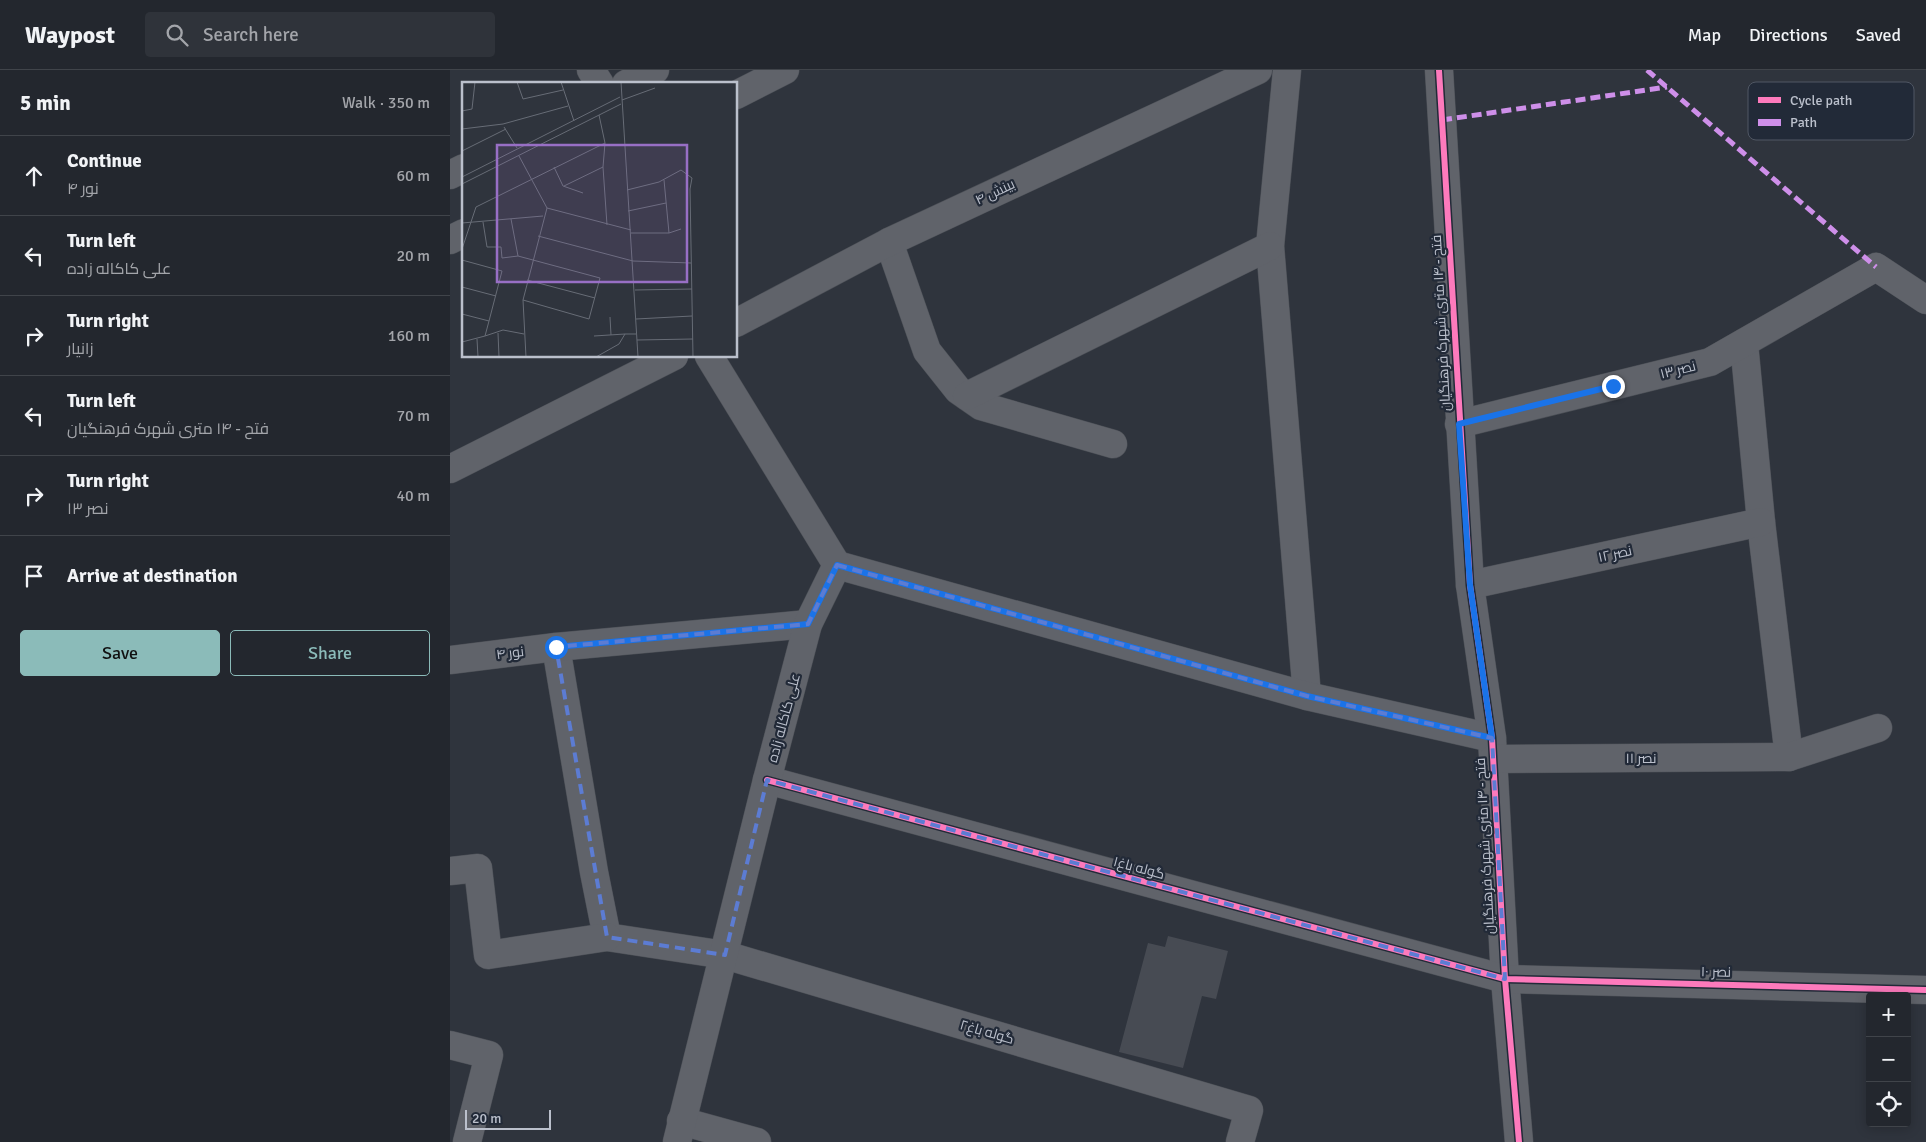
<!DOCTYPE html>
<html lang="en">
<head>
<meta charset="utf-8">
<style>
  body { margin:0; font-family:Signika,Cairo,sans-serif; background:#2f333a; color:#f1f3f6 }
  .controls { position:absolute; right:15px; bottom:15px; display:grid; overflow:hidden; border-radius:5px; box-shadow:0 2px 12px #0003 }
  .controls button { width:45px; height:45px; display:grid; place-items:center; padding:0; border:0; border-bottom:1px solid #40444a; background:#23272e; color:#f1f3f6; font:25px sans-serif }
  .scale { position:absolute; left:15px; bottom:12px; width:86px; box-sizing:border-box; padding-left:5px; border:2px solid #bbc0cc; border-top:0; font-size:14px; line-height:18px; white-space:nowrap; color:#bbc0cc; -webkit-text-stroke:4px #222a38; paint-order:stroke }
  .stop { position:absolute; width:15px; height:15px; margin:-11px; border:4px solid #1a73e8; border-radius:50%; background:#fff }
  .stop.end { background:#1a73e8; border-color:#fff; box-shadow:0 1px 5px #0008 }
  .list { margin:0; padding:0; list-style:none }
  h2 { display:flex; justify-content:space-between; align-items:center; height:65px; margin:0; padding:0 20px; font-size:21px }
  h2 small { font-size:16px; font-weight:400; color:#a3a5aa }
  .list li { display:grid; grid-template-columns:32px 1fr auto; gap:15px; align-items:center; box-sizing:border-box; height:80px; padding:0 20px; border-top:1px solid #40444a }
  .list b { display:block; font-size:19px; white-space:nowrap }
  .list p { margin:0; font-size:16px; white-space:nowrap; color:#a3a5aa }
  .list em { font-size:16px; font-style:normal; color:#a3a5aa }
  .actions { display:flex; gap:10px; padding:15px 20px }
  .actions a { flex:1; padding:11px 0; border:1px solid #8bbbb9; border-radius:5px; text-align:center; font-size:18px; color:#8bbbb9 }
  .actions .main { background:#8bbbb9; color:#111 }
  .icon { flex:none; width:28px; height:28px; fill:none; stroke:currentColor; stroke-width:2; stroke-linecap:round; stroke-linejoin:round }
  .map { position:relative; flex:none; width:1476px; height:1072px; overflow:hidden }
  header { display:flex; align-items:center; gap:30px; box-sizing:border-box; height:70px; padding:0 25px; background:#23272e; border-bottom:1px solid #40444a }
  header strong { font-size:24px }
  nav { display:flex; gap:28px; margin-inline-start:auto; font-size:18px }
  .search { width:350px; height:45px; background:#2f333a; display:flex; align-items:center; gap:12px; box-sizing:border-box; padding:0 18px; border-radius:5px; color:#a3a5aa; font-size:19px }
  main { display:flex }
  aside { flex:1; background:#23272e }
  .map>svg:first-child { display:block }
  .building { fill:#474b53 }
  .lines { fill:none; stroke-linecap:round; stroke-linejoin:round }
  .minor-casing { stroke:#4b4f56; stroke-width:29 }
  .tertiary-casing { stroke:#4b4f56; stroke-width:29 }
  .minor { stroke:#60636a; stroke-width:28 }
  .tertiary { stroke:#60636a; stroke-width:28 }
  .quiet { stroke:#ce8fe9; stroke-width:5; stroke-dasharray:10 5; stroke-linecap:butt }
  .cycleway-casing { stroke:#222a38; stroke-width:9 }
  .cycleway { stroke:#fd7abc; stroke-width:6 }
  .route { stroke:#1a73e8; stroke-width:6 }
  .marked { fill:none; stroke:#5c7cd3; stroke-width:4; stroke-dasharray:10 6; stroke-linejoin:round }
  .labels { text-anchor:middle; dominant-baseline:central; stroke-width:4.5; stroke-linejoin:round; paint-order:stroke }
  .street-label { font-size:14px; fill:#bbc0cc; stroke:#222a38 }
  .inset-road { fill:none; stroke:#676c76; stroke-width:1 }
  .view { fill:#986fc5; fill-opacity:0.15; stroke:#986fc5; stroke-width:2.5 }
  .inset-edge { fill:none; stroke:#bbc0cc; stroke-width:2.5 }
  .key { fill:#222a38; stroke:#505764; stroke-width:1 }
  .key-label { font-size:14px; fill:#bbc0cc }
</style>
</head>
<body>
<header>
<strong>Waypost</strong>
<div class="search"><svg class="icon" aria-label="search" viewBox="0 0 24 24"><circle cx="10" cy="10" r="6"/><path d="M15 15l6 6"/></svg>Search here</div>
<nav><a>Map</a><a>Directions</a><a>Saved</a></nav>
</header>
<main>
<aside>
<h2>5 min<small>Walk · 350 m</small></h2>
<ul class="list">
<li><svg class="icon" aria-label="ahead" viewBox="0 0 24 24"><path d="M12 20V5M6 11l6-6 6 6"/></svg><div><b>Continue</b><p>نور ۴</p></div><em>60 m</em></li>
<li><svg class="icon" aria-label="left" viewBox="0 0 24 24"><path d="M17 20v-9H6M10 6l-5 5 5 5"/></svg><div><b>Turn left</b><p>علی کاکاله زاده</p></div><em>20 m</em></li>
<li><svg class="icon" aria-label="right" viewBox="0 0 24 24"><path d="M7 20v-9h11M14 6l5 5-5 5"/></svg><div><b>Turn right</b><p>زانیار</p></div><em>160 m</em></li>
<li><svg class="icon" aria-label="left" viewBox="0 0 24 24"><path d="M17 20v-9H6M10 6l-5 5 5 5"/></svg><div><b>Turn left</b><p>فتح - ۱۴ متری شهرک فرهنگیان</p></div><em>70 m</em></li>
<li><svg class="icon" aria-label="right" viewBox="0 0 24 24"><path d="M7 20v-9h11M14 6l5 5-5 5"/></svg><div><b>Turn right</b><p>نصر ۱۳</p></div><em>40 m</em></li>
<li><svg class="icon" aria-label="arrive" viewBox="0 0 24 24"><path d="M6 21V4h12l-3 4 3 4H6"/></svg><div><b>Arrive at destination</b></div></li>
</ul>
<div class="actions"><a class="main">Save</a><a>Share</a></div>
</aside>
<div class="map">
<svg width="1476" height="1072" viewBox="0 0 1476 1072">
  <rect width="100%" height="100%" fill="#2f343d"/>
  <!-- building -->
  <polygon class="building" points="718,866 778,881 766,929 752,926 733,998 669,982 698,873 715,877"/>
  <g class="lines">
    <defs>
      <g id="minor">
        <polyline points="141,0 150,14"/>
        <polyline points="837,0 820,176 857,626"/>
        <polyline points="989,0 1020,515 1042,668 1055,909 1069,1072"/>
        <polyline points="439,172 477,281 508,320 531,336 663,374"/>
        <polyline points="286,253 439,172 808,0"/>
        <polyline points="1294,273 1311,452 1339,687"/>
        <polyline points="517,326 820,176"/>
        <polyline points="1009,354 1260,292 1426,197 1476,230"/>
        <polyline points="0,399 224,286"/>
        <polyline points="387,495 857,626 1042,668"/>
        <polyline points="1020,515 1311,452"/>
        <polyline points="106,577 144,802 157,867 275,885 799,1040 790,1072"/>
        <polyline points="0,590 106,577 358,554"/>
        <polyline points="1043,689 1339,687 1428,658"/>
        <polyline points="317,710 1055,909 1476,920"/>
        <polyline points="0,801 28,798 38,885 157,867"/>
        <polyline points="0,975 39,985 17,1072"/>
        <polyline points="231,1051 307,1072"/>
        <polyline points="227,1072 317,710 358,554 387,495 259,286"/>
      </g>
      <g id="tertiary">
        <polyline points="176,14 205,0"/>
        <polyline points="286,25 335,0"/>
        <polyline points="0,105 14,98"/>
        <polyline points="0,170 14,163"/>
      </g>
    </defs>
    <!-- minor casing -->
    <use href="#minor" class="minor-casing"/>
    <!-- tertiary casing -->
    <use href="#tertiary" class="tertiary-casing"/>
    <!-- minor -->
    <use href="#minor" class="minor"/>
    <!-- tertiary -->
    <use href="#tertiary" class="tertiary"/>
    <!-- quiet -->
    <g class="quiet">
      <polyline points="1197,0 1426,197"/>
      <polyline points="992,50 1217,17"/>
    </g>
    <defs>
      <g id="cycleway">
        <polyline points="989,0 1020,515 1042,668 1055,909 1069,1072"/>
        <polyline points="317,710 1055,909 1476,920"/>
      </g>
    </defs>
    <!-- cycleway casing -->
    <use href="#cycleway" class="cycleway-casing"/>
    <!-- cycleway -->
    <use href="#cycleway" class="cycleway"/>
  </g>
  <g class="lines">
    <!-- route -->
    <polyline class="route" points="106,577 358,554 387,495 857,626 1042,668 1020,515 1009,354 1163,316"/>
  </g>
  <!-- marked area -->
  <path class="marked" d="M387,495L857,626L1042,668L1055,909L317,710L275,885L157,867L106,577L358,554Z"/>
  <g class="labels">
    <!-- street labels -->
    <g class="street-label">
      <text transform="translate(545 122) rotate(-25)">بینش ۴</text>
      <text transform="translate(991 253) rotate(-93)">فتح - ۱۴ متری شهرک فرهنگیان</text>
      <text transform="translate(1228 300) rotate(-14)">نصر ۱۳</text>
      <text transform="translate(1165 484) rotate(-12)">نصر ۱۲</text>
      <text transform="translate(60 583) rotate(-7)">نور ۴</text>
      <text transform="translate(334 648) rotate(-75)">علی کاکاله زاده</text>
      <text x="1191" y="688">نصر ۱۱</text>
      <text transform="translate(1035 776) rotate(-93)">فتح - ۱۴ متری شهرک فرهنگیان</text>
      <text transform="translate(689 798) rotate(15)">گوله باغ۱</text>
      <text transform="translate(1266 902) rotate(1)">نصر ۱۰</text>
      <text transform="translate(537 962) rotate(16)">گوله باغ۲</text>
    </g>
  </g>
  <!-- overview -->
  <g transform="translate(12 12)">
    <rect width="275" height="275" fill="#2f343d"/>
    <path class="inset-road" d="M55,0L61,17L101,8M99,0L112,39M159,0L176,275M160,18L193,6M0,29L10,27L13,0M137,33L143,61L141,85L145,143M42,45L55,66M0,47L41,42L106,24M0,69L44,47M57,74L85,126L61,218L64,275M92,85L101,104L121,111M0,95L158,15M202,98L207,151M0,102L159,22M102,104L141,85M165,108L197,100L219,88L230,96L228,107L231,275M85,126L169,148M166,129L204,121M49,137L56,174L138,196L127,237L61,218M21,140L25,165H39L40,176L56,174M0,141L81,134M169,151H207L219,147M76,154L171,179L229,181M0,167L14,125L143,61M0,178L40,189L27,239L0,232M65,198L133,216M0,205L34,214M173,208L230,207M148,235L149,253M174,237L230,234M36,251L37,275M23,254L41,248L62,252M132,254L163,252M15,257L16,275M175,258L231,257M0,260L23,254L27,239M134,275L157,262L163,252H174"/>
    <path class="view" d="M35,63H225V200H35Z"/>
    <rect width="275" height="275" class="inset-edge"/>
  </g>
  <!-- legend -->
  <rect x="1298" y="12" width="166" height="58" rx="8" class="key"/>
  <rect x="1308" y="27" width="23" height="6" fill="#fd7abc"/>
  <rect x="1308" y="49" width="23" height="7" fill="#ce8fe9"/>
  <g class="key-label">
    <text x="1340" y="35">Cycle path</text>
    <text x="1340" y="57">Path</text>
  </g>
</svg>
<div class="controls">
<button>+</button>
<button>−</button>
<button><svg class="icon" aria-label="locate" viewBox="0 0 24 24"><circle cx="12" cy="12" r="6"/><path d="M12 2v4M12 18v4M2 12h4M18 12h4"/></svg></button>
</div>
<div class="scale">20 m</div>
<div class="stop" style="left:106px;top:577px"></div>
<div class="stop end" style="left:1163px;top:316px"></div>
</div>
</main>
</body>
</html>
